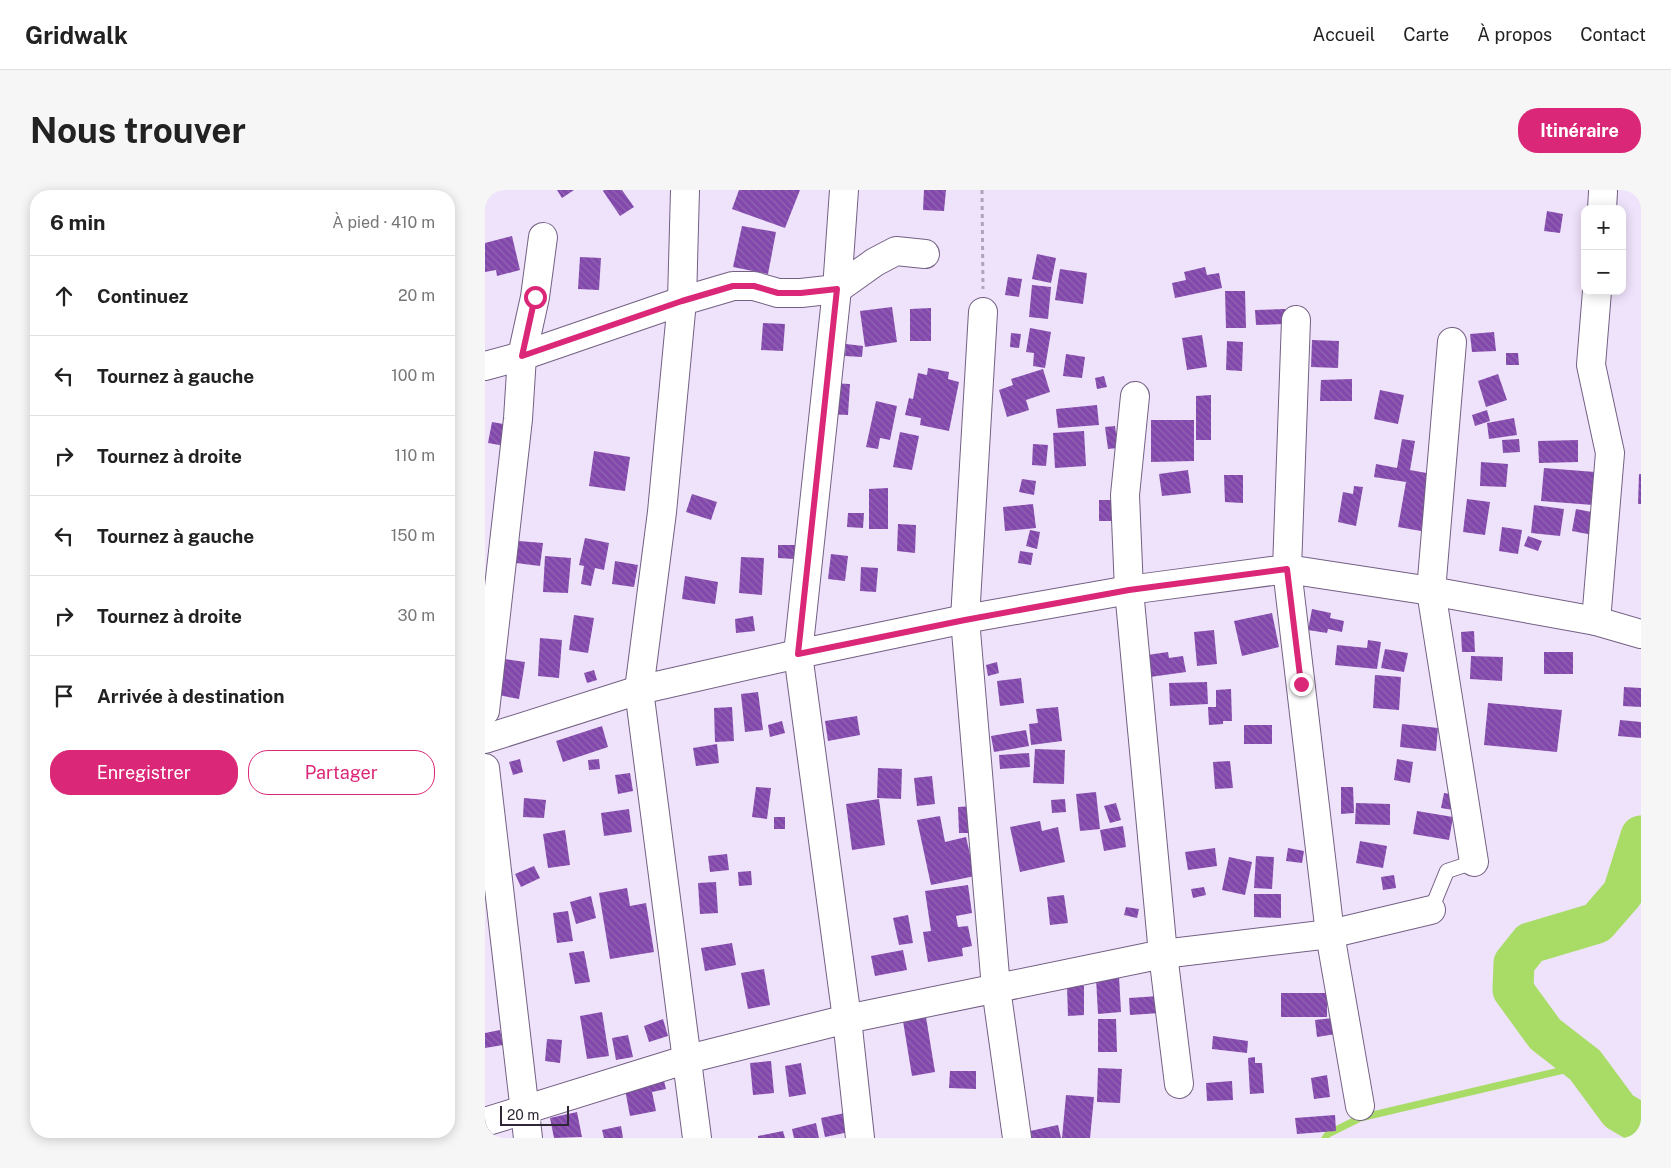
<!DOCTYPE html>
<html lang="fr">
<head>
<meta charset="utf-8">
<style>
  body { margin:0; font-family:"Public Sans",sans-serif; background:#f6f6f6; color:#222 }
  .controls { position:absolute; right:15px; top:15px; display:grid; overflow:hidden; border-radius:10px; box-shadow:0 2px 12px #0003 }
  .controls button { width:45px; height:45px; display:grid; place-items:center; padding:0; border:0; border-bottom:1px solid #e0e0e0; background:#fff; color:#222; font:25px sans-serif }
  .scale { position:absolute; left:15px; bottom:12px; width:69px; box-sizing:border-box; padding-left:5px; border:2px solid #2f2736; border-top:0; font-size:14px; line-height:18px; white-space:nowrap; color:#2f2736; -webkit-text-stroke:4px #fff; paint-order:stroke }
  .stop { position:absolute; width:15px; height:15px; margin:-11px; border:4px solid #db2777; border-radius:50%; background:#fff }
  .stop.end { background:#db2777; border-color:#fff; box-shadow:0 1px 5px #0008 }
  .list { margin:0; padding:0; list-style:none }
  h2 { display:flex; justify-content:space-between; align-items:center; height:65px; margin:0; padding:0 20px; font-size:21px }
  h2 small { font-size:16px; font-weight:400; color:#767676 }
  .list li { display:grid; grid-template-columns:32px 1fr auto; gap:15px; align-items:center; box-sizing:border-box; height:80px; padding:0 20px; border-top:1px solid #e0e0e0 }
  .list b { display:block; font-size:19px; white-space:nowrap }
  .list em { font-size:16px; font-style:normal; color:#767676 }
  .actions { display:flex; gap:10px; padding:15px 20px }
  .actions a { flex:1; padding:11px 0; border:1px solid #db2777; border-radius:20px; text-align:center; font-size:18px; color:#db2777 }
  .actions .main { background:#db2777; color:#fff }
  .icon { flex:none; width:28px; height:28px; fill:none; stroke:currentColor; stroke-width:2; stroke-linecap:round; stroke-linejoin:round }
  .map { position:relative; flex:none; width:1156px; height:948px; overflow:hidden; border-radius:20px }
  header { display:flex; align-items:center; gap:30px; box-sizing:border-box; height:70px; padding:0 25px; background:#fff; border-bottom:1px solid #e0e0e0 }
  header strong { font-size:24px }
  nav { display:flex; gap:28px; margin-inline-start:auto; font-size:18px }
  .intro { display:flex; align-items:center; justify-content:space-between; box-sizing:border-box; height:120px; padding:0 30px }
  h1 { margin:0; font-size:35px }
  .button { padding:12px 22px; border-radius:20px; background:#db2777; color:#fff; font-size:18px; font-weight:700 }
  main { display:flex; gap:30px; padding:0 30px }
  aside { flex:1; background:#fff; border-radius:20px; box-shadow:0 2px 12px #0003 }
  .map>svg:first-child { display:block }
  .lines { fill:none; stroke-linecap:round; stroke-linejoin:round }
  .stream { stroke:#a8dc66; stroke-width:7 }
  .river { stroke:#a8dc66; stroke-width:41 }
  .building { fill:url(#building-back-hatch) }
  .service-casing { stroke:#736083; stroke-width:16 }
  .minor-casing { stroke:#736083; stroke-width:30 }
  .tertiary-casing { stroke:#736083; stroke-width:30 }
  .path { stroke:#afa4b9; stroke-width:3; stroke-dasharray:4 4; stroke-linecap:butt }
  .service { stroke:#fff; stroke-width:14 }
  .minor { stroke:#fff; stroke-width:28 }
  .tertiary { stroke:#fff; stroke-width:28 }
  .route { stroke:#db2777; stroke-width:6 }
</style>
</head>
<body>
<header>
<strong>Gridwalk</strong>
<nav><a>Accueil</a><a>Carte</a><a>À propos</a><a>Contact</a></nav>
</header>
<div class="intro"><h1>Nous trouver</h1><a class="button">Itinéraire</a></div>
<main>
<aside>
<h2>6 min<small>À pied · 410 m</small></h2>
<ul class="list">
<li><svg class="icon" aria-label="ahead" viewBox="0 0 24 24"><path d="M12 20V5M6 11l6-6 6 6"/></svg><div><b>Continuez</b></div><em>20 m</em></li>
<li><svg class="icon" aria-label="left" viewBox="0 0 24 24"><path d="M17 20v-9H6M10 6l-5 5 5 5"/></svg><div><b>Tournez à gauche</b></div><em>100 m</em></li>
<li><svg class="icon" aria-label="right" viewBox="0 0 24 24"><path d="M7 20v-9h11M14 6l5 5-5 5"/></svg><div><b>Tournez à droite</b></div><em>110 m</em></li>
<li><svg class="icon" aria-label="left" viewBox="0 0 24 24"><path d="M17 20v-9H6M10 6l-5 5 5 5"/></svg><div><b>Tournez à gauche</b></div><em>150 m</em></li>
<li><svg class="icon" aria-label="right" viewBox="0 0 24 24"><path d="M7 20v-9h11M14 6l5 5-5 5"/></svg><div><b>Tournez à droite</b></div><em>30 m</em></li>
<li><svg class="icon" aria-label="arrive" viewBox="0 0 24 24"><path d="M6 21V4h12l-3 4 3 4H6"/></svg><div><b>Arrivée à destination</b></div></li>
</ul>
<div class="actions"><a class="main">Enregistrer</a><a>Partager</a></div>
</aside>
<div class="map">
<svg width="1156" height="948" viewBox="0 0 1156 948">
  <defs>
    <pattern id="building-back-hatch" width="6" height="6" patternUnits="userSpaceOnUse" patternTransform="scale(1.25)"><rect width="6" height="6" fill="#8248ab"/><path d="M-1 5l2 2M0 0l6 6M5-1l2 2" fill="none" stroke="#9266b1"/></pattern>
  </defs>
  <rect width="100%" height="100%" fill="#efe2fb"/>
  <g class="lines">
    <!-- stream -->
    <polyline class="stream" points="840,948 843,944 875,928 1100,875"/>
    <!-- river -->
    <polyline class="river" points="1156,646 1138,703 1112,733 1045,753 1029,773 1028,800 1060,844 1100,875 1134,921 1156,934"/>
  </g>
  <!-- building -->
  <g class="building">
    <polygon points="72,0 89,0 77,8"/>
    <polygon points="119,0 137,0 149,17 135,26 118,1"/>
    <polygon points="254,0 315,0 300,38 247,19"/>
    <polygon points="439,0 461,0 459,21 438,20"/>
    <polygon points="1062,21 1078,24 1075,43 1059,41"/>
    <polygon points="257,36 291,42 283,84 248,77"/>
    <polygon points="27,46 35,80 12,86 11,80 0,82 0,53"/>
    <polygon points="552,64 571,68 566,93 547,89"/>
    <polygon points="95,67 116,68 114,100 93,99"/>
    <polygon points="720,77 722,85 734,83 737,98 690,108 687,93 701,90 699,82"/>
    <polygon points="575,79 602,83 598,114 570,110"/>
    <polygon points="523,87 537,89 534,107 520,105"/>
    <polygon points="547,95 566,97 563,129 544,127"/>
    <polygon points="740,101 760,101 761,138 741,138"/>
    <polygon points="407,117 412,152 380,157 375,121"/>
    <polygon points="446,118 446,151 425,151 425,119"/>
    <polygon points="800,119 801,134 771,135 770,120"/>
    <polygon points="278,133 300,134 298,161 276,160"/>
    <polygon points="545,138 566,142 560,178 548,176 549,163 541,162"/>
    <polygon points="1009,142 1011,161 987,162 985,144"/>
    <polygon points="526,143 536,144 534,158 525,157"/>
    <polygon points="717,145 722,177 702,180 697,148"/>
    <polygon points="827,150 854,151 853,178 826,177"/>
    <polygon points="742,151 758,152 757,181 741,180"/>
    <polygon points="361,154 378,156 377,167 360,166"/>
    <polygon points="1021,163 1033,163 1034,175 1021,175"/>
    <polygon points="581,164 600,167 597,188 578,186"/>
    <polygon points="443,178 464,182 463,189 474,192 464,241 435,235 436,228 420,225 424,208 428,209 433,183 442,185"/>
    <polygon points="558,179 565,202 541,210 544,220 522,227 514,200 528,195 526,189"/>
    <polygon points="1013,184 1022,210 1001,217 993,191"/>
    <polygon points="619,186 622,197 612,199 610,188"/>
    <polygon points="867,189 867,211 835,211 836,190"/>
    <polygon points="345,193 365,194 363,225 343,224"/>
    <polygon points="895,200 919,205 913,234 889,229"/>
    <polygon points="726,205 726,250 711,250 711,206"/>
    <polygon points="391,211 412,216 405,250 395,248 393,259 381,257"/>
    <polygon points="612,215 614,235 573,238 571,219"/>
    <polygon points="1002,220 1005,231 990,236 987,225"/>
    <polygon points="1029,228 1032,245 1004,249 1002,233"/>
    <polygon points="666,230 709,230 709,271 666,272"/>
    <polygon points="7,232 24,235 20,256 3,253"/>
    <polygon points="630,236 633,258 623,259 620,237"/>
    <polygon points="599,241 601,276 570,278 568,243"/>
    <polygon points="415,242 434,246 427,280 408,277"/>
    <polygon points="917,249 930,251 925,280 947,284 936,341 913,337 921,292 889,287 891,274 912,278"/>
    <polygon points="1034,249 1035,262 1018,263 1017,250"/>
    <polygon points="1093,250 1093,272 1054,273 1053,251"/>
    <polygon points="548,254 563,255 561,276 547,275"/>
    <polygon points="109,261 145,267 140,301 104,296"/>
    <polygon points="996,272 1023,274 1021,297 995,296"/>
    <polygon points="1059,278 1110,282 1108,315 1056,311"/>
    <polygon points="703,280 706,303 677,306 674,284"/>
    <polygon points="1154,284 1156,284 1156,314 1153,314"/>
    <polygon points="739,285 758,285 758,313 740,312"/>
    <polygon points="537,289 551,291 549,305 534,302"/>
    <polygon points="869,296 878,297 871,336 853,332 858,302 868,304"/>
    <polygon points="403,298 403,339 384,339 384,299"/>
    <polygon points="207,304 232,312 226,330 201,322"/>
    <polygon points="982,309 1005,312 1000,345 978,342"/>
    <polygon points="614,310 627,310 628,331 614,331"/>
    <polygon points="548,314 551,338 520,341 518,317"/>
    <polygon points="1049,315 1079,319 1075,346 1046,343"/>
    <polygon points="1091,319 1122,325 1118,347 1087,341"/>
    <polygon points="363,323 379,323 378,338 362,337"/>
    <polygon points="413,334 431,335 430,363 412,361"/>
    <polygon points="1017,337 1037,340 1033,364 1014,361"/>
    <polygon points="545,340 555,342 552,359 541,356"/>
    <polygon points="1043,346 1057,351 1053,361 1039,356"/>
    <polygon points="100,348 124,353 119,380 110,378 106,396 96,394 99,376 94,375"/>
    <polygon points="34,351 58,353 55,376 31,373"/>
    <polygon points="293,355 310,355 309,369 293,368"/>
    <polygon points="535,361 548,363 546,375 533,373"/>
    <polygon points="346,364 363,366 360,391 343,389"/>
    <polygon points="60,366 86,368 83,403 58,402"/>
    <polygon points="256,367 279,368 277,405 254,403"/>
    <polygon points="130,371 153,375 149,397 127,394"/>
    <polygon points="376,377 393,378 391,402 375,401"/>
    <polygon points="200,386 233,392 230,414 197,409"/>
    <polygon points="827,419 846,423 845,428 859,431 857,442 843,439 842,443 823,440"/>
    <polygon points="787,423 794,457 757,466 749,431"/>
    <polygon points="89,425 109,428 103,463 84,460"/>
    <polygon points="268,426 270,441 251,443 250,429"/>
    <polygon points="729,440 732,474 712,476 709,442"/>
    <polygon points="989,441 990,462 977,462 976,442"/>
    <polygon points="55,448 77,450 74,488 53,486"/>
    <polygon points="883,450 896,452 892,479 850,475 852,455 882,458"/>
    <polygon points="900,459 923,463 919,482 896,478"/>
    <polygon points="683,462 684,468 698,466 701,482 665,487 662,465"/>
    <rect x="1059" y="462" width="29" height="22"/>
    <polygon points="986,466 1018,467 1017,491 985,489"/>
    <polygon points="19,469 40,472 34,509 13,505"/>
    <polygon points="512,472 514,483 503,486 501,475"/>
    <polygon points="109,480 112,490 102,493 99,483"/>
    <polygon points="890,485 916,487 914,520 888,518"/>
    <polygon points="536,488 539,513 515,516 512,491"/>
    <polygon points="722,492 723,514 685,516 684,493"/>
    <polygon points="1139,497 1156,498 1156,517 1138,516"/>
    <polygon points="746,499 747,531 738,531 738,534 724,535 723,517 731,517 731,500"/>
    <polygon points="273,502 278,540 260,542 256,504"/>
    <polygon points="1003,513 1077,520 1072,562 999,555"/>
    <polygon points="247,517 249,551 230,552 229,518"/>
    <polygon points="573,517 577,551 546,555 544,534 553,533 551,519"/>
    <polygon points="372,526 375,545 343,551 340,531"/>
    <polygon points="1135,530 1156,532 1156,548 1133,546"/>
    <polygon points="297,531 300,543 285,547 283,535"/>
    <polygon points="917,534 953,538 951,561 915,557"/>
    <rect x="759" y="535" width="28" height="19"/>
    <polygon points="117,536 123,557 78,572 71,551"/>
    <polygon points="541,540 544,556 509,562 506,546"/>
    <polygon points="232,554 234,573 211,576 208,558"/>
    <polygon points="550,559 580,560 579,594 548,593"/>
    <polygon points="544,563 545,577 515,579 514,565"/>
    <polygon points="35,569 38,582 28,585 24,572"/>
    <polygon points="114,569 115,579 104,580 103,570"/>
    <polygon points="912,569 928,572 925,593 909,590"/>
    <polygon points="745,571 748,598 730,599 728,572"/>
    <polygon points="393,578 417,579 416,609 392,608"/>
    <polygon points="145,583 148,601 133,604 130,585"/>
    <polygon points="447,586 450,614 432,616 429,588"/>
    <polygon points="271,597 286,598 282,629 267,627"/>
    <polygon points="856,597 868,597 869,623 856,624"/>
    <polygon points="611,602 615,639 595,641 591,604"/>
    <polygon points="959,603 971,605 968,620 956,618"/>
    <polygon points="39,608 61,610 59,628 38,627"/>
    <polygon points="394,609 400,655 367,660 361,614"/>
    <polygon points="580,609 581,622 567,623 566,610"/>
    <polygon points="631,613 636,630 625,633 619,616"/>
    <polygon points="871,613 905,614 905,635 870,634"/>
    <polygon points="490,616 490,643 474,643 473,617"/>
    <polygon points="144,619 147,642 119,646 116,623"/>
    <polygon points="932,621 968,627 964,650 928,644"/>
    <polygon points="455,626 460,652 481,647 490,686 446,695 432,630"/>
    <rect x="289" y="627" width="11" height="12"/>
    <polygon points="555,631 557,641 573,637 580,672 535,682 525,637"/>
    <polygon points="638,636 641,657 619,661 615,640"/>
    <polygon points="80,640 85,675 63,678 58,644"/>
    <polygon points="875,651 902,656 898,678 871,673"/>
    <polygon points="730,658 732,676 703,680 700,662"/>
    <polygon points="803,658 819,661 817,673 801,671"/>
    <polygon points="242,664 244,680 225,682 223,666"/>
    <polygon points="771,666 789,667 787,699 769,698"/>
    <polygon points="744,667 767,672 760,705 737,700"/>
    <polygon points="49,676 55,688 36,697 30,684"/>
    <polygon points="266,681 267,695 254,696 253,682"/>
    <polygon points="909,685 911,698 898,700 896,687"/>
    <polygon points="231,692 233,723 215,724 213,693"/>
    <polygon points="483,695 487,723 471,726 473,737 483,736 487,756 477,758 478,766 443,772 438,742 446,741 440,701"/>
    <polygon points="719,697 721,705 708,708 706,699"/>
    <polygon points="142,698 145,716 161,713 169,762 125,769 114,703"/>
    <polygon points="769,704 796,704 796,728 769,727"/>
    <polygon points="579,705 583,733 565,735 562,707"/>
    <polygon points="106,706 111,728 91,734 85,712"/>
    <polygon points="641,717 654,719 652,728 639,725"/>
    <polygon points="83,721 88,751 72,753 68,723"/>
    <polygon points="423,725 428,753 414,755 408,728"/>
    <polygon points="247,753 251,775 220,781 216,758"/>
    <polygon points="418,760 422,780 390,786 386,766"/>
    <polygon points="99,761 105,792 90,794 84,763"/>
    <polygon points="279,779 285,815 263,819 256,783"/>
    <polygon points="634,786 636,822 613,824 611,788"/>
    <polygon points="582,796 599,796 599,825 583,826"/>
    <rect x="796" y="803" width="46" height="24"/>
    <polygon points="674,806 675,823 645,825 644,808"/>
    <polygon points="440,821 450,882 427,886 417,825"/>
    <polygon points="117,822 124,866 102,869 95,826"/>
    <polygon points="848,828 851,844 832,847 830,830"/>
    <polygon points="178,829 183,846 164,852 159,836"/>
    <polygon points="613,829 631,829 632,862 613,862"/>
    <polygon points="15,840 18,855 0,858 0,843"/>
    <polygon points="143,845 148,867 131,870 127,848"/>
    <polygon points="728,846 763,851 762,863 727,859"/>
    <polygon points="62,849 77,850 75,873 60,871"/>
    <polygon points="770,867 770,873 777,873 779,903 765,904 763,868"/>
    <polygon points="286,871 289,903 268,905 265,873"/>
    <polygon points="316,873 321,904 304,907 300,876"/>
    <polygon points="613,878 637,879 635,913 612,912"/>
    <polygon points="465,881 491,881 491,899 464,898"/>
    <polygon points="842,885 845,907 829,909 826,888"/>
    <polygon points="178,887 181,899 167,902 171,921 145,926 139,894"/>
    <polygon points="747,891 748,910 722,911 721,893"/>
    <polygon points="581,905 609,907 605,948 577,948"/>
    <polygon points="92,922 97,947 69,948 65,928"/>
    <polygon points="360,923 364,942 340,947 336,928"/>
    <polygon points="850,925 851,941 812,944 810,928"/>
    <polygon points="331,933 334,948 309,948 307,939"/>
    <polygon points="573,935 576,948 546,948 545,941"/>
    <polygon points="136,936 138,948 119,948 117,940"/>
    <polygon points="298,941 300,948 273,948 273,946"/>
  </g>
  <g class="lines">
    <defs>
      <polyline id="service" points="946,720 962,681 989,672"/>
      <g id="minor">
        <polyline points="200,0 197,111 177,322 154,500 212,948"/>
        <polyline points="359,0 352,99 313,464 362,829 375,948"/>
        <polyline points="1117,19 1118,2"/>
        <polyline points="498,122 480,429 511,798 532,948"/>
        <polyline points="811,130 802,379 845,744 875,916"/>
        <polyline points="967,152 946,401 989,672"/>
        <polyline points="0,176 37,166 197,111 248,96 269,96 293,103 316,103 352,99 390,72 411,61 440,64"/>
        <polyline points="650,206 640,305 644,400 678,764 694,894"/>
        <polyline points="1111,431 1125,263 1106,175 1112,101"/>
        <polyline points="0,521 33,229 37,166 50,107 58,47"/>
        <polyline points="0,578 43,948"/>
        <polyline points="0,932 203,869 362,829 678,764 845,744 946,720"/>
      </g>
      <polyline id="tertiary" points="0,549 154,500 313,464 480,429 644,400 802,379 946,401 1111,431 1156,444"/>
    </defs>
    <!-- service casing -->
    <use href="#service" class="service-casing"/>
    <!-- minor casing -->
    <use href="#minor" class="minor-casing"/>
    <!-- tertiary casing -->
    <use href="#tertiary" class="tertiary-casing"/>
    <!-- path -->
    <polyline class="path" points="497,0 498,99"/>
    <!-- service -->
    <use href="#service" class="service"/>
    <!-- minor -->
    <use href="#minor" class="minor"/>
    <!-- tertiary -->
    <use href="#tertiary" class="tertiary"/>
  </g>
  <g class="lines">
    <!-- route -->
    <polyline class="route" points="50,107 37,166 197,111 248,96 269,96 293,103 316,103 352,99 313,464 480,430 644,400 802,379 816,494"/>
  </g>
</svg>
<div class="controls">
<button>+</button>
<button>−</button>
</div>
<div class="scale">20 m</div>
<div class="stop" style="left:50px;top:107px"></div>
<div class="stop end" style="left:816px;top:494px"></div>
</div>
</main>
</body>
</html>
